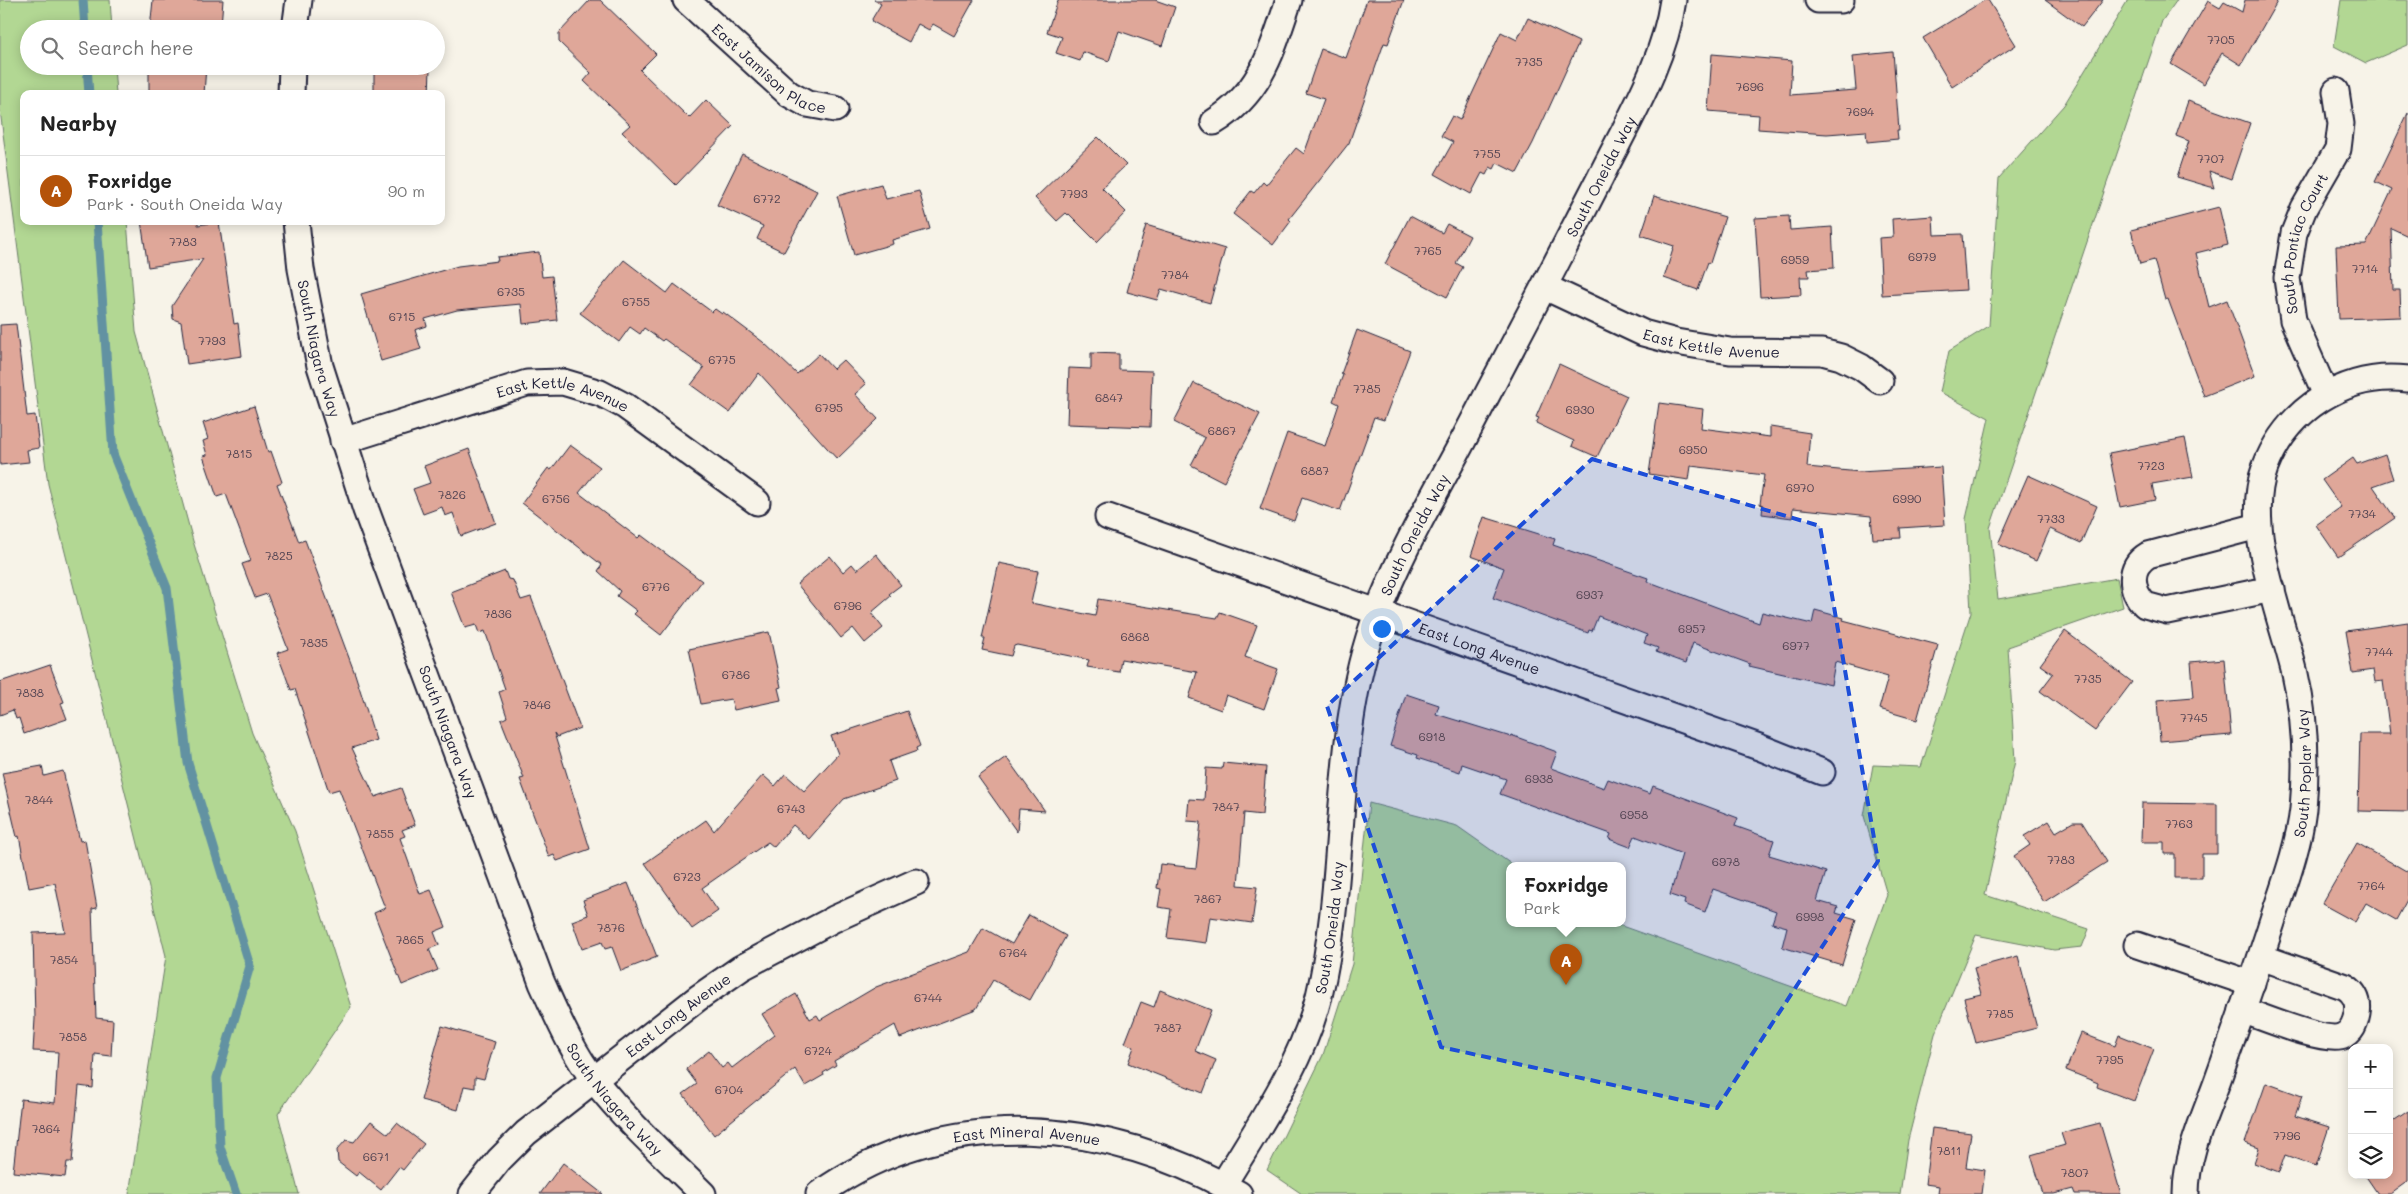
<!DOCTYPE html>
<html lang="en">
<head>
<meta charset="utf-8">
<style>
  body { margin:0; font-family:Mali,sans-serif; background:#f2f2f2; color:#222 }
  .controls { position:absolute; right:15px; bottom:15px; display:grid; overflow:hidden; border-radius:10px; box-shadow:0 2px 12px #0003 }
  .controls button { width:45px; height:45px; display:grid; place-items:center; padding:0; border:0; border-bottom:1px solid #e0e0e0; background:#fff; color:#222; font:25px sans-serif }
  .you { position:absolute; left:1381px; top:628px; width:18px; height:18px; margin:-12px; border:4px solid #fff; border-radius:50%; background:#1a73e8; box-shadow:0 0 0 8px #1a73e833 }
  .badge { display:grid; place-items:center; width:32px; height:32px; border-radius:50%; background:#b45309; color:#fff; font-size:16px; font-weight:700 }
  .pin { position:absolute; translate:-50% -41px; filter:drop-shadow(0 1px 2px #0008) }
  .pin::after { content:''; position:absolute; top:26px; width:18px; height:15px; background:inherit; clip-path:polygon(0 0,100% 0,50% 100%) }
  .popup { position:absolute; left:1506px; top:862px; width:120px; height:65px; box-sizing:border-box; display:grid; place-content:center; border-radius:10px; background:#fff; filter:drop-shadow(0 1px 4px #0005); font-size:16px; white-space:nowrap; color:#767676 }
  .popup b { font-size:19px; color:#222 }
  .popup::after { content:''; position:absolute; left:50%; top:100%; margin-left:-10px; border:10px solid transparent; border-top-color:#fff }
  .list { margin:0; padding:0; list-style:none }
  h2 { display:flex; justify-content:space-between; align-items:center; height:65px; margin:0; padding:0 20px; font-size:21px }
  h2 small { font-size:16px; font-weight:400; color:#767676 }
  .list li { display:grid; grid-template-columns:32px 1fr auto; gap:15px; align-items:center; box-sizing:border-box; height:70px; padding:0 20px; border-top:1px solid #e0e0e0 }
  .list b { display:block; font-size:19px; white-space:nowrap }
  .list p { margin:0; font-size:16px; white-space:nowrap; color:#767676 }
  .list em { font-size:16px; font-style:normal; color:#767676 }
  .icon { flex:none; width:28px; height:28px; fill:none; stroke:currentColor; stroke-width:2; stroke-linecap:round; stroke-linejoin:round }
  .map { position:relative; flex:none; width:2408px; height:1194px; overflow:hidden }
  .search { position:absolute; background:#fff; box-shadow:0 2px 12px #0003; left:20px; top:20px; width:425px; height:55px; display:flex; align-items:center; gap:12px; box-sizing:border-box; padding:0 18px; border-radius:28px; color:#767676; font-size:19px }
  .panel { position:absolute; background:#fff; box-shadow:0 2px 12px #0003; left:20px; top:90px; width:425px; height:135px; border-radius:10px }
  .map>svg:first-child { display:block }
  .green { fill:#b2d793; stroke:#6a7c67 }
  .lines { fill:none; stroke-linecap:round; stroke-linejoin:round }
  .stream { stroke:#6292a2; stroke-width:9 }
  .building { fill:#dfa799; stroke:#22223b }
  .street-casing { stroke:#22223b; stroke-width:29 }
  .street { stroke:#f7f3e8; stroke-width:25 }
  .marked { fill:#1d4ed8; fill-opacity:0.2; stroke:#1d4ed8; stroke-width:4; stroke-dasharray:10 6; stroke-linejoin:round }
  .labels { text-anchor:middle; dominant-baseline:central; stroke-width:4; stroke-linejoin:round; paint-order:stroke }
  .number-label { font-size:12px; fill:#514352 }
  .street-label { font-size:15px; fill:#22223b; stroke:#f7f3e8 }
</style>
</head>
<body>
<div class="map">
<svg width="2408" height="1194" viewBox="0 0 2408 1194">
  <rect width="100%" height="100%" fill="#f7f3e8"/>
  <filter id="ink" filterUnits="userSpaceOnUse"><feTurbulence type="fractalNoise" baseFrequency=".02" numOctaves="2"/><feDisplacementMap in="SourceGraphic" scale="10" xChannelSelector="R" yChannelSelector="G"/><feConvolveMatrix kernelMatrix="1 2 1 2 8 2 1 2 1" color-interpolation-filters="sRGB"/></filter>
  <g filter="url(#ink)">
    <!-- green -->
    <g class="green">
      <polygon points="0,0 110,0 112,29 29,29 29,66 114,66 116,94 24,94 24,221 127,221 136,332 193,541 252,733 295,831 351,1007 278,1114 299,1194 129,1194 166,956 48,484 0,110"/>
      <polygon points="2128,0 2177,0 2162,21 1990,528 1998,599 2117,578 2123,607 2008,647 2015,761 1985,895 2089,929 2082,947 2054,950 1976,935 1935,1034 1908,1140 1900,1194 1302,1194 1267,1170 1323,1055 1352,964 1369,803 1457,826 1514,866 1510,866 1510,924 1616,924 1846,1006 1887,895 1864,816 1873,765 1921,767 1971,612 1966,519 1989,418 1940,392 1949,351 1989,326 1999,178 2064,105"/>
      <polygon points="2341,0 2408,0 2408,45 2366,63 2334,46"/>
    </g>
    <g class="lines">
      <!-- stream -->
      <g class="stream">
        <polyline points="83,0 85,29"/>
        <polyline points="87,66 89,94"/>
        <polyline points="97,221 113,454 167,588 188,763 250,966 217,1078 220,1147 236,1194"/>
      </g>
    </g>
    <!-- building -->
    <g class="building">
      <polygon points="153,0 223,0 221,26 210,26 209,29 150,29"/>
      <polygon points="590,0 600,0 656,54 640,70 689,118 706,100 733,126 676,185 622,132 630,125 584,81 591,73 559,42 559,33"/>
      <polygon points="874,0 974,0 954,36 933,24 929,30 918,24 909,42 873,22 872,19 881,4"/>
      <polygon points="1058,0 1155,0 1175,7 1162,46 1119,31 1109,61 1083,52 1080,61 1056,53 1062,37 1047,32"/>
      <polygon points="1367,0 1404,0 1388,44 1384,43 1349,143 1289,219 1291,221 1273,245 1233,214 1251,191 1254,193 1263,182 1266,185 1296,148 1304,154 1324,99 1306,93 1321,49 1346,58"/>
      <polygon points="1985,0 1988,0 2016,45 1952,87 1923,38"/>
      <polygon points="2045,0 2103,0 2082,27"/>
      <polygon points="2245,0 2278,0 2241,65 2222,53 2204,84 2171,64 2208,1 2220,8 2224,2 2242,12"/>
      <polygon points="1528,18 1579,42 1533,143 1517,173 1497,163 1494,169 1490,167 1486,175 1482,173 1471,194 1435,174 1453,142 1441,136 1452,116 1460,120 1501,32 1517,40"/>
      <polygon points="1893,52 1899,130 1897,130 1898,139 1867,142 1866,131 1827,134 1758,129 1759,115 1708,111 1712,54 1792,61 1790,95 1856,90 1853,56"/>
      <polygon points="149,66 206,66 204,94 149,94"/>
      <polygon points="374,66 414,66 414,69 430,69 429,94 374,94"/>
      <polygon points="2188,101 2250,123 2231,179 2209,171 2214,188 2177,177 2189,141 2176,136"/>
      <polygon points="2408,113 2408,236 2391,228 2393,290 2400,290 2401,317 2339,319 2336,246 2366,245 2392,190 2375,182"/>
      <polygon points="1098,137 1126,165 1102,188 1126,212 1097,242 1069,214 1068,215 1066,213 1057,221 1035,198"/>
      <polygon points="742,154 817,191 784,252 757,239 763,226 717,205"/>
      <polygon points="881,184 886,199 919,191 930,229 892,240 893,244 854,255 837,196"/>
      <polygon points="1654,196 1725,217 1710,263 1708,262 1698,290 1664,278 1674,246 1641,235"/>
      <polygon points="2219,207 2228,245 2196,253 2209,307 2227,300 2255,376 2204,396 2168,299 2165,300 2154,260 2140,264 2131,230"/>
      <polygon points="1410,216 1442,233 1447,224 1470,236 1456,263 1463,267 1447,297 1385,264"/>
      <polygon points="1789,216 1790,230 1832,227 1834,268 1808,270 1809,277 1800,277 1801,295 1760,297 1755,218"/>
      <polygon points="1933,216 1934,235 1962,234 1966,290 1882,295 1879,238 1893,237 1892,219"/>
      <polygon points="141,221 198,221 198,225 219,222 234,324 238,323 242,356 187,364 181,322 173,319 172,306 203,259 148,267"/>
      <polygon points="1146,225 1225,249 1210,303 1161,289 1157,300 1127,292"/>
      <polygon points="539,252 542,277 552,276 557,320 523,324 521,304 457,310 425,319 427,326 415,330 421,349 381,361 361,294 458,266 498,261 497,257"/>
      <polygon points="624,260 667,293 674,284 712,312 715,309 722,314 723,312 763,342 797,374 819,354 833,369 843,360 866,384 855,394 878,419 837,459 759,373 730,413 691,385 704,368 664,339 662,341 644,328 640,334 630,327 619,342 580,313"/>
      <polygon points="16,324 27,416 35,415 39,448 27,450 29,462 0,465 0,325"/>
      <polygon points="1357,330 1410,351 1384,420 1374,417 1340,511 1302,498 1294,521 1260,509 1287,433 1325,446 1339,404 1333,401 1343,375 1341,374"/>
      <polygon points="1091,353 1119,354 1119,370 1152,371 1150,427 1067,424 1069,368 1091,369"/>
      <polygon points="1559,364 1627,396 1597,457 1572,446 1574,441 1536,423 1539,418 1536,417"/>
      <polygon points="1194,383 1260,414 1224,482 1191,465 1205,438 1174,422"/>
      <polygon points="1659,403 1703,409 1701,428 1770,437 1770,427 1810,433 1807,467 1860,472 1941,467 1945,525 1900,528 1901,538 1873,539 1871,516 1793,508 1792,518 1762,514 1763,505 1760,504 1764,475 1691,466 1689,480 1649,474"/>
      <polygon points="254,406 268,452 271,451 282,482 277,484 299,542 305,540 355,674 376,740 352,748 375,797 401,788 415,825 402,830 405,836 400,838 420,894 431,890 446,927 434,932 439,945 429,949 438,970 402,985 374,913 385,908 339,789 329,792 295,689 291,690 277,653 288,649 267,594 255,598 242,564 251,561 226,494 217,497 203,456 207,455 203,441 208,439 203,423"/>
      <polygon points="2185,438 2193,477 2152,484 2155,500 2120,507 2109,453"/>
      <polygon points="570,445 600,467 579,493 638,538 641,535 702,581 661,635 634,614 637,611 617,596 620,591 598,571 602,565 522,503 548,468 551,470"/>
      <polygon points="469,449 496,523 461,536 453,513 445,516 442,507 423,514 413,489 430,483 424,466"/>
      <polygon points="2385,454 2393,479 2373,486 2395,518 2338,557 2316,525 2341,507 2322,480 2353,458 2357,464"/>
      <polygon points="2028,475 2097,506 2081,543 2050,529 2036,561 1998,544"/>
      <polygon points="1484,517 1555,539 1553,545 1648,578 1647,581 1759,623 1762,612 1812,624 1815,610 1844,618 1843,620 1938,645 1917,720 1879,709 1888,677 1835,662 1831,685 1749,666 1750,664 1693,643 1686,663 1656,652 1658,648 1644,643 1647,635 1598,616 1592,631 1589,630 1588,633 1493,598 1504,568 1471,556"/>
      <polygon points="876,554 901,585 889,594 891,596 871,613 883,628 865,643 853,628 841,638 797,584 830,556 843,572 852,564 857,570"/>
      <polygon points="999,563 1038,571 1031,603 1095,616 1098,599 1217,618 1220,612 1257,625 1245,657 1278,669 1264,709 1226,695 1221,710 1189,698 1197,672 1121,659 1119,672 1087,667 1089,660 1017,645 1014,646 1011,656 982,650 985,638 982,638"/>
      <polygon points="505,571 508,579 513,580 521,600 531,597 580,728 557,737 554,733 590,849 557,861 554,855 549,857 520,779 524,778 501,720 507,717 499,692 505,689 485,631 479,633 476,625 465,628 451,592"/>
      <polygon points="2408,622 2408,812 2358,811 2360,734 2390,734 2383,681 2375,682 2373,670 2353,673 2346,631"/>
      <polygon points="2065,631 2132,682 2095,731 2040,691 2053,674 2040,665"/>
      <polygon points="769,632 781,687 778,688 781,700 734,710 731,699 701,704 689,649"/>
      <polygon points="2224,659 2231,735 2160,741 2157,700 2194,697 2191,662"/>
      <polygon points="50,665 64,702 61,703 67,719 24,734 19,718 16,719 13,710 0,715 0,682"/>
      <polygon points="1406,694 1439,705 1436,714 1511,737 1511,735 1557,752 1551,768 1604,788 1608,779 1650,794 1653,786 1738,818 1735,826 1774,840 1769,855 1826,872 1817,901 1838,907 1836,913 1856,919 1842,965 1782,947 1787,927 1772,923 1776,911 1713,889 1705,912 1684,904 1685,900 1670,895 1682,854 1635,836 1630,847 1609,839 1611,834 1500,794 1506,779 1462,764 1460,772 1417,758 1418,755 1390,746"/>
      <polygon points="907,711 920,746 916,748 917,751 889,761 896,781 844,799 809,839 793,825 774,847 768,842 702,888 718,911 692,929 645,863 706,820 714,831 763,775 775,786 785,774 804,791 838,754 831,736"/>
      <polygon points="1006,757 1045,811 1019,809 1017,832 978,777"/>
      <polygon points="1223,763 1266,767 1262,815 1244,813 1238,885 1257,887 1252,923 1210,917 1206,943 1167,938 1171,909 1158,907 1161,889 1157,888 1160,864 1196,868 1201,822 1187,821 1189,799 1204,800 1206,768 1222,769"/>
      <polygon points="42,766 44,776 63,771 80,841 85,840 97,908 92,909 96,1018 113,1020 111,1056 95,1054 93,1088 79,1086 72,1162 67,1162 65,1177 13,1172 21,1099 55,1103 58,1052 33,1051 35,1019 33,933 65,932 55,883 29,888 19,836 17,837 2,773"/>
      <polygon points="2142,803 2217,804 2217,854 2202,854 2202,878 2175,878 2175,854 2164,854 2164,842 2141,842"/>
      <polygon points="2049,821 2056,832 2073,822 2082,822 2107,862 2044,902 2014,856 2030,845 2024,836"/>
      <polygon points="2357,843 2408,872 2408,898 2396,920 2366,903 2355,922 2322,904"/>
      <polygon points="628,883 657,957 621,971 612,947 605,949 602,942 582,949 572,921 588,915 583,900"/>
      <polygon points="1029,915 1066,936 1030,1000 993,980 976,1009 900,1038 895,1025 834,1061 836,1065 823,1073 824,1075 805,1086 795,1069 714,1135 683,1094 697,1084 686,1069 709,1051 722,1068 728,1063 732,1068 775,1035 762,1014 796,994 810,1019 817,1015 820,1020 876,987 969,952 983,928 1012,944"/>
      <polygon points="2018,956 2037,1028 1976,1043 1964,998 1981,994 1974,968"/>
      <polygon points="1160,990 1211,1010 1195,1051 1216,1060 1203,1093 1128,1063 1134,1047 1125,1043 1141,1002 1154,1007"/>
      <polygon points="442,1026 495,1042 484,1079 475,1077 475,1088 464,1086 458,1110 421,1100"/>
      <polygon points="2081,1033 2115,1046 2119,1035 2154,1049 2134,1101 2097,1087 2098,1083 2066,1070"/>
      <polygon points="2266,1083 2302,1096 2295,1116 2329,1127 2316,1166 2285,1155 2279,1172 2254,1163 2259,1148 2245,1143"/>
      <polygon points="2408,1111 2408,1181 2390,1194 2378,1194 2365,1175 2389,1175 2389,1124"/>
      <polygon points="371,1121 388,1134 397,1123 424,1144 403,1170 399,1167 381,1190 359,1172 356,1176 338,1162 337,1150 346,1140 354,1142"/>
      <polygon points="2100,1123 2121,1194 2075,1194 2073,1189 2054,1194 2043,1194 2031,1155 2065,1145 2061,1133"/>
      <polygon points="1932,1128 1971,1133 1966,1167 1985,1170 1982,1194 1938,1194 1939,1186 1925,1184"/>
      <polygon points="563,1163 603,1194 540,1194"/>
    </g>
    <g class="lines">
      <defs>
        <g id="street">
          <path id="s1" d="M686,0L789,94L807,104L835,109"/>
          <polyline points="1818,0 1841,0"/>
          <polyline points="295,29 299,0"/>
          <polyline points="291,94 292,66"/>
          <path d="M1214,122C1262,92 1272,50 1289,0"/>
          <path id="s2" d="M296,221L301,269L320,366L366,510L542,983C557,1016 572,1052 595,1081C627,1122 666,1157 703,1194"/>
          <path id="s3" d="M1545,287L1643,333L1676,342L1730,351L1822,352L1841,357L1861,367L1880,381"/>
          <path id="s4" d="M2326,395L2293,320L2287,278L2294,233L2304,208L2338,149L2341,124L2336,91"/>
          <path id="s5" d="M343,441L527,383L563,382L600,393L625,406L757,502"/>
          <path id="s6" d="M1108,517L1759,747L1822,772"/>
          <path d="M2258,526L2148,555C2128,567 2130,590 2145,605L2167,611L2272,589"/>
          <polyline points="2137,945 2252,984"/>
          <path d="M2242,1010C2262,1017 2327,1044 2343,1036C2352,1032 2355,1024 2357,1014C2359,1003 2356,994 2346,987L2261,957"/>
          <path id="s7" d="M1223,1185C1259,1125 1302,1064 1319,996C1349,870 1331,736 1377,614C1400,552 1435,494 1466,435C1511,350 1556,264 1600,178C1628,121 1664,64 1673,0"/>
          <path id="s8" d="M472,1194L499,1160L526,1133L698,998L741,968L834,919L916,882"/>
          <path id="s9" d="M819,1194C945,1103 1109,1118 1239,1194"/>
          <path id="s10" d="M2186,1194C2186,1155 2204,1118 2217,1082C2237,1026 2257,970 2275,913C2286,880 2299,844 2303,809C2307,765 2305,717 2295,674C2281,614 2243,527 2265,468C2287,410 2345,371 2408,379"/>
        </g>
      </defs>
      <!-- street casing -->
      <use href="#street" class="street-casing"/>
      <!-- street -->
      <use href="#street" class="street"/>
    </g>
  </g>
  <!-- marked area -->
  <path class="marked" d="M1592,459L1820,526L1878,861L1717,1108L1441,1047L1327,706Z"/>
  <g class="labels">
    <!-- number labels -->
    <g class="number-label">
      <text x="2221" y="39">7705</text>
      <text x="1529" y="61">7735</text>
      <text x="1750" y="86">7696</text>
      <text x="1860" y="111">7694</text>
      <text x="1487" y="153">7755</text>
      <text x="2211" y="158">7707</text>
      <text x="1074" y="193">7793</text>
      <text x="767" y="198">6772</text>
      <text x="183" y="241">7783</text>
      <text x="1428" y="250">7765</text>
      <text x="1922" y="256">6979</text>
      <text x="1795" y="259">6959</text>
      <text x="2365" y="268">7714</text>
      <text x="1175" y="274">7784</text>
      <text x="511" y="291">6735</text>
      <text x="636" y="301">6755</text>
      <text x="402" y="316">6715</text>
      <text x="212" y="340">7793</text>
      <text x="722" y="359">6775</text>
      <text x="1367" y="388">7785</text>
      <text x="1109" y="397">6847</text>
      <text x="829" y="407">6795</text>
      <text x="1580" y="409">6930</text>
      <text x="1222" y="430">6867</text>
      <text x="1693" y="449">6950</text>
      <text x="239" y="453">7815</text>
      <text x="2151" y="465">7723</text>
      <text x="1315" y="470">6887</text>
      <text x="1800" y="487">6970</text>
      <text x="452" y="494">7826</text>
      <text x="556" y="498">6756</text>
      <text x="1907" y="498">6990</text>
      <text x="2362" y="513">7734</text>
      <text x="2051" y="518">7733</text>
      <text x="279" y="555">7825</text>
      <text x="656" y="586">6776</text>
      <text x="1590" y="594">6937</text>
      <text x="848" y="605">6796</text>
      <text x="498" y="613">7836</text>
      <text x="1692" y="628">6957</text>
      <text x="1135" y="636">6868</text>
      <text x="314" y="642">7835</text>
      <text x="1796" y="645">6977</text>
      <text x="2379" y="651">7744</text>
      <text x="736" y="674">6786</text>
      <text x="2088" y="678">7735</text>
      <text x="30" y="692">7838</text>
      <text x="537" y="704">7846</text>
      <text x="2194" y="717">7745</text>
      <text x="1432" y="736">6918</text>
      <text x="1539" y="778">6938</text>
      <text x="39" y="799">7844</text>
      <text x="1226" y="806">7847</text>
      <text x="791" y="808">6743</text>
      <text x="1634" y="814">6958</text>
      <text x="2179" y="823">7763</text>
      <text x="380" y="833">7855</text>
      <text x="2061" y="859">7783</text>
      <text x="1726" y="861">6978</text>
      <text x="687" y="876">6723</text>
      <text x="2371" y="885">7764</text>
      <text x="1208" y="898">7867</text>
      <text x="1810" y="916">6998</text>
      <text x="611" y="927">7876</text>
      <text x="410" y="939">7865</text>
      <text x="1013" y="952">6764</text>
      <text x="64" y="959">7854</text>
      <text x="928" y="997">6744</text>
      <text x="2000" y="1013">7785</text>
      <text x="1168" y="1027">7887</text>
      <text x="73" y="1036">7858</text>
      <text x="818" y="1050">6724</text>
      <text x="2110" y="1059">7795</text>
      <text x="729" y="1089">6704</text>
      <text x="46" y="1128">7864</text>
      <text x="2287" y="1135">7796</text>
      <text x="1949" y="1150">7811</text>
      <text x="376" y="1156">6671</text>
      <text x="2075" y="1172">7807</text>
    </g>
    <!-- street labels -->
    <g class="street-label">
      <text stroke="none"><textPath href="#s1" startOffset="109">East Jamison Place</textPath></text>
      <text stroke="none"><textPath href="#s7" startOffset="1092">South Oneida Way</textPath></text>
      <text stroke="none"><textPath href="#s4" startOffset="162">South Pontiac Court</textPath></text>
      <text stroke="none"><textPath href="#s3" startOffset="178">East Kettle Avenue</textPath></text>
      <text stroke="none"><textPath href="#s2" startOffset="130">South Niagara Way</textPath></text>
      <text stroke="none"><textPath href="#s5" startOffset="230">East Kettle Avenue</textPath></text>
      <text stroke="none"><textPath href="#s7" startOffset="688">South Oneida Way</textPath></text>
      <text stroke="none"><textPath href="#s6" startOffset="394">East Long Avenue</textPath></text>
      <text stroke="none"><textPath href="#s2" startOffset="535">South Niagara Way</textPath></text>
      <text stroke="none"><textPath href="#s10" startOffset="439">South Poplar Way</textPath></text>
      <text stroke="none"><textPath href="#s7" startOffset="282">South Oneida Way</textPath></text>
      <text stroke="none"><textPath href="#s8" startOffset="274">East Long Avenue</textPath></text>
      <text stroke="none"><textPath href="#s2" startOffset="941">South Niagara Way</textPath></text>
      <text stroke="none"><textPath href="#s9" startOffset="221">East Mineral Avenue</textPath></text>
    </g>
  </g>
</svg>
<div class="controls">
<button>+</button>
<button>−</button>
<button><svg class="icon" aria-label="layers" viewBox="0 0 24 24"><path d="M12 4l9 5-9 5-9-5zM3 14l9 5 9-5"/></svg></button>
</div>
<div class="you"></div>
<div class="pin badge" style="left:1566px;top:985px">A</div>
<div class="popup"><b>Foxridge</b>Park</div>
<div class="search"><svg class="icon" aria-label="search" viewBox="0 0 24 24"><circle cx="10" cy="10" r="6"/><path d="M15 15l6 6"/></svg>Search here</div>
<section class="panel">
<h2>Nearby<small></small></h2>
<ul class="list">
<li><span class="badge">A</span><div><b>Foxridge</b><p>Park · South Oneida Way</p></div><em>90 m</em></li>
</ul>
</section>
</div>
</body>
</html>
